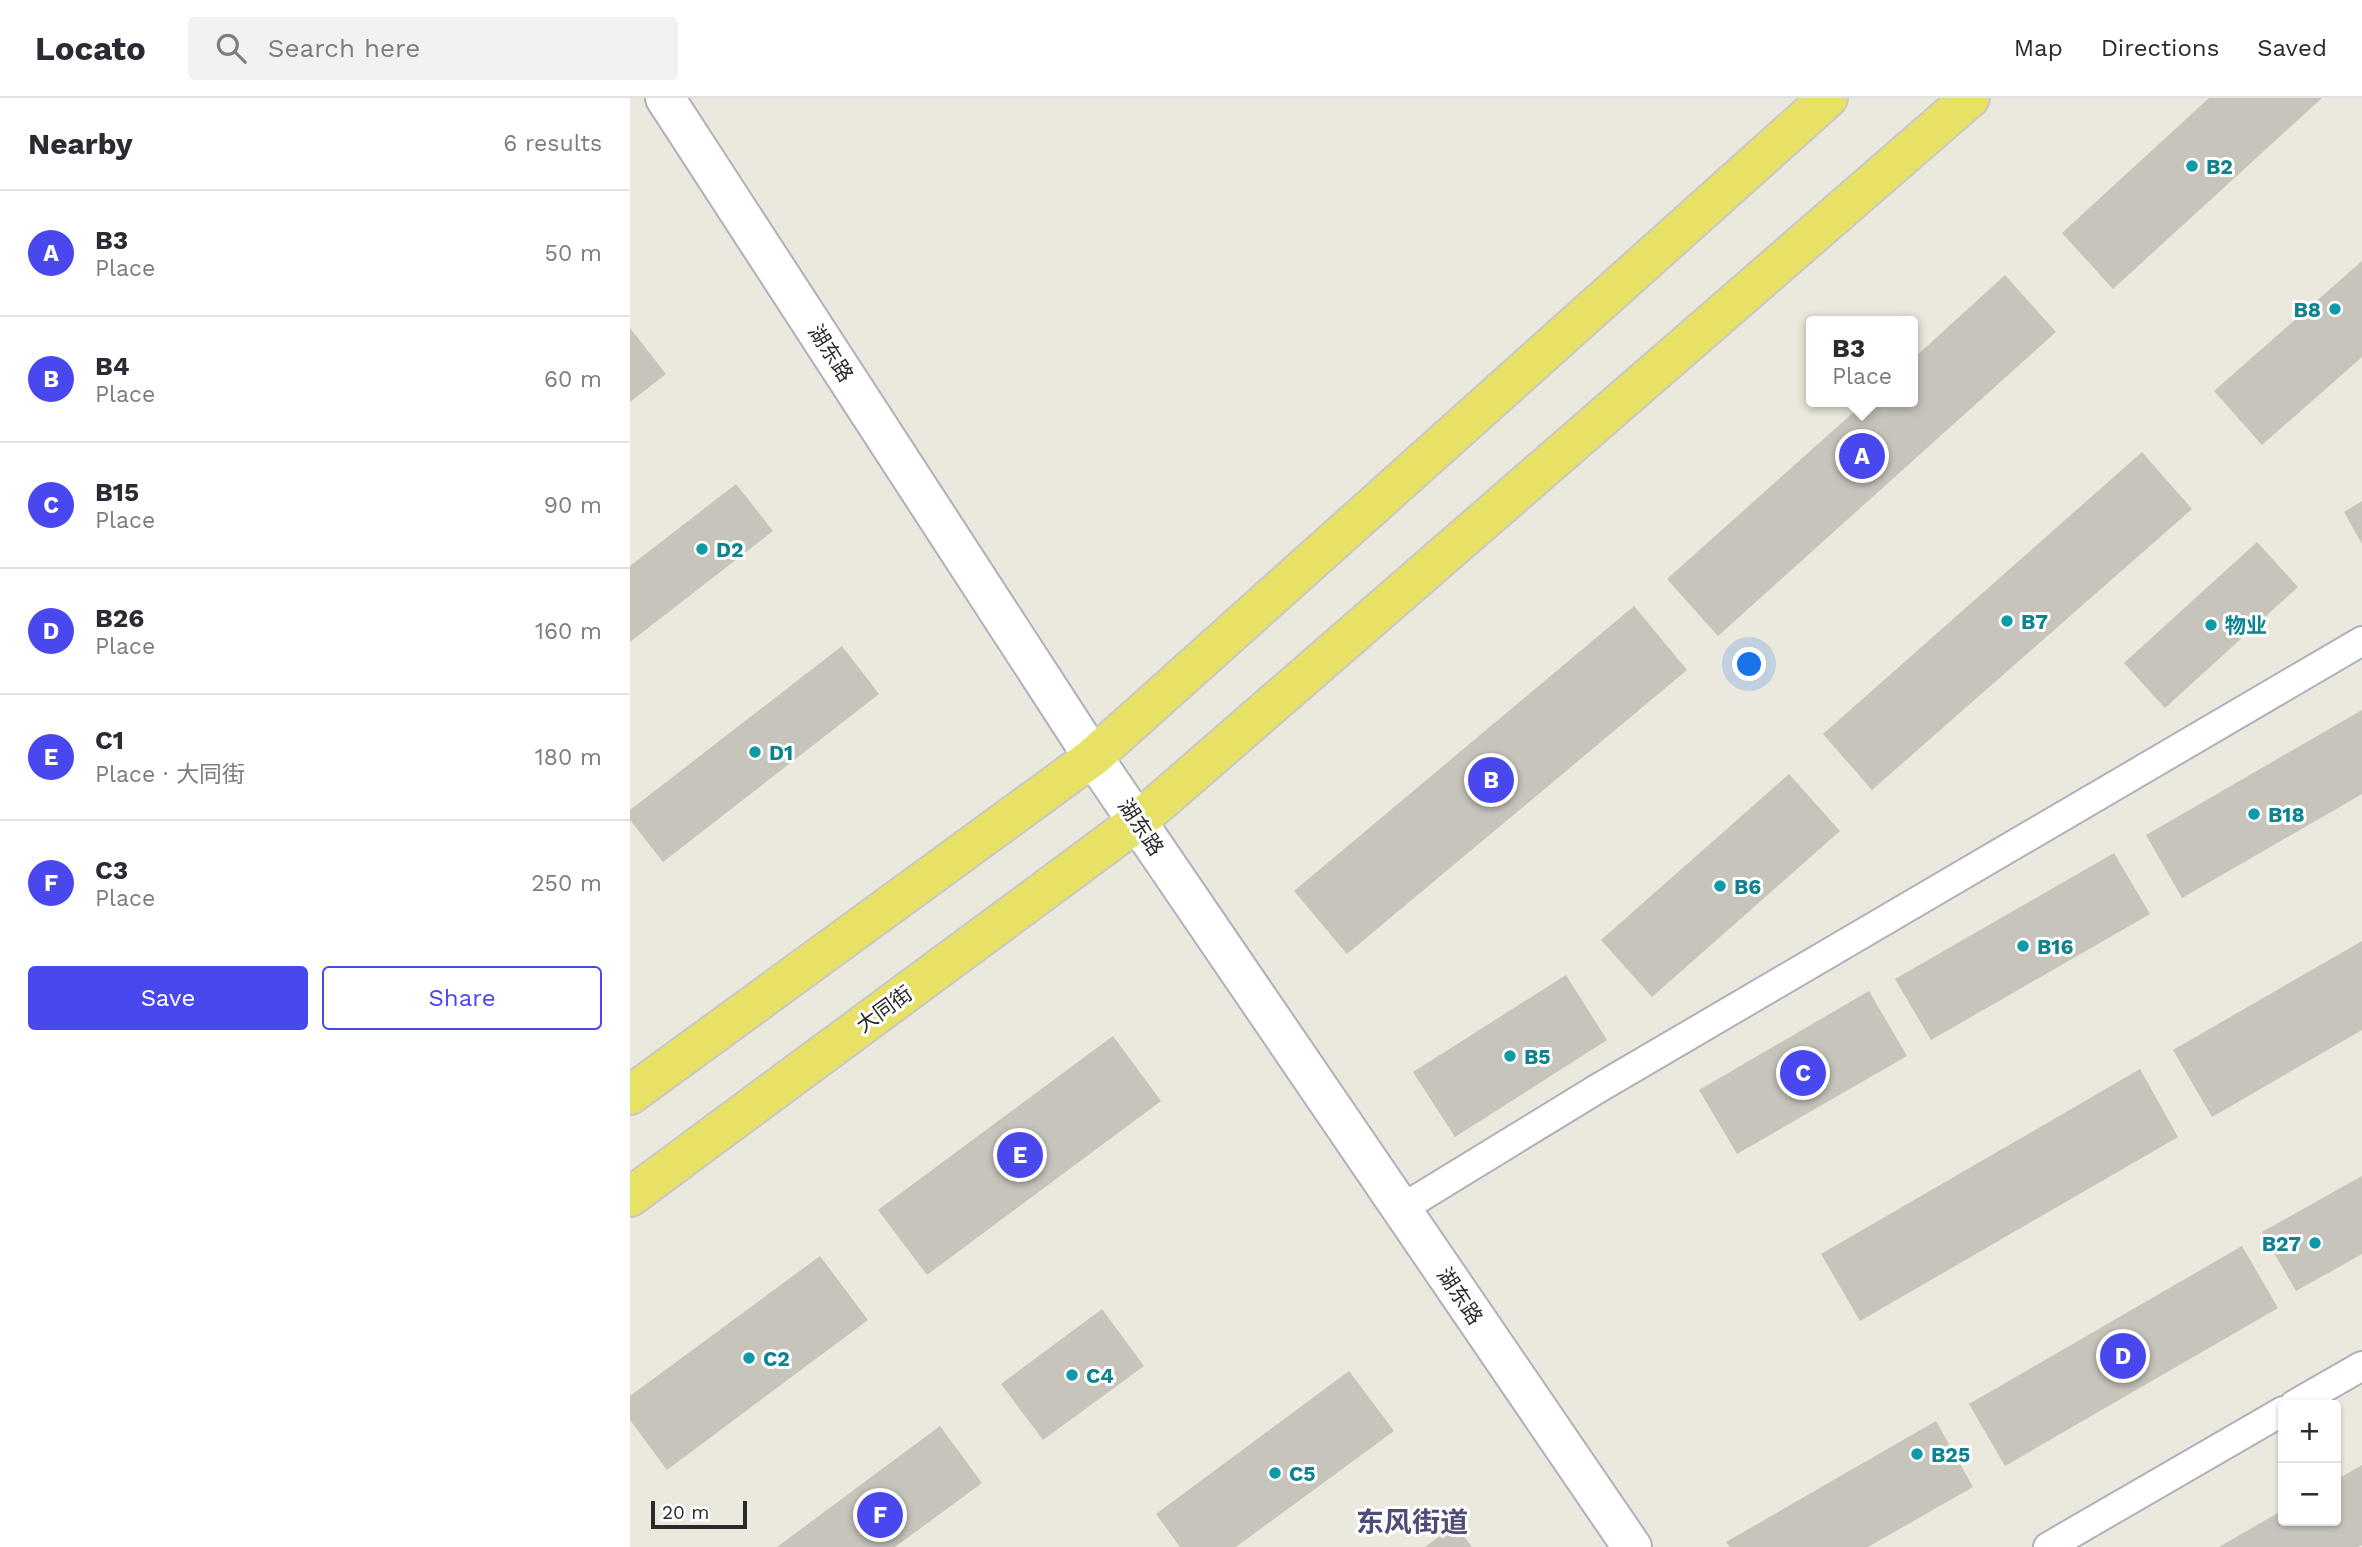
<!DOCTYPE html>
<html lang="en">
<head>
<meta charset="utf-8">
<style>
  body { margin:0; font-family:"Work Sans","Noto Sans SC",sans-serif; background:#f2f2f3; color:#2b2b33 }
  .controls { position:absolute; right:21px; bottom:21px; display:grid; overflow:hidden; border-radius:7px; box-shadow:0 2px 5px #0004 }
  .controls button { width:63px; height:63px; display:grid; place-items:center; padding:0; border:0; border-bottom:2px solid #e1e1e2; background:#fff; color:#2b2b33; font:35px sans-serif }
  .scale { position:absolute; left:21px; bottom:18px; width:96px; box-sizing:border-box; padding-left:7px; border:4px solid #2a2a2a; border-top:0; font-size:19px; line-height:24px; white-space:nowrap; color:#2a2a2a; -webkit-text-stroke:5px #fff; paint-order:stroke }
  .you { position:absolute; left:1120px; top:567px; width:24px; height:24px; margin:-18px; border:5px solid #fff; border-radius:50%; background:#1a73e8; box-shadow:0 0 0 10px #1a73e833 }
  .badge { display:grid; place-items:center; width:46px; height:46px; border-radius:50%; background:#4947ee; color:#fff; font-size:23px; font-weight:700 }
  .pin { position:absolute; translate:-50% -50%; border:4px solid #fff; box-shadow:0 2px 7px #0006 }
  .popup { position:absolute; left:1176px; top:218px; width:112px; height:91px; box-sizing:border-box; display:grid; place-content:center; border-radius:7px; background:#fff; filter:drop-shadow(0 2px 5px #0005); font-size:23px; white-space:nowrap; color:#7c7c81 }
  .popup b { font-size:26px; color:#2b2b33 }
  .popup::after { content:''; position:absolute; left:50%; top:100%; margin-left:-14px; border:14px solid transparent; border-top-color:#fff }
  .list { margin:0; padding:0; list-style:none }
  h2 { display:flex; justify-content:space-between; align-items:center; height:91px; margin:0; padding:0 28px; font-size:30px }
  h2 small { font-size:23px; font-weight:400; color:#7c7c81 }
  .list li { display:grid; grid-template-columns:46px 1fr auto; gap:21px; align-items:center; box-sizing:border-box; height:126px; padding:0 28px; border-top:2px solid #e1e1e2 }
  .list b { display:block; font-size:26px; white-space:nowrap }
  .list p { margin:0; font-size:23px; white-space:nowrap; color:#7c7c81 }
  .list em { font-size:23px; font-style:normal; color:#7c7c81 }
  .actions { display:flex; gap:14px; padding:21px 28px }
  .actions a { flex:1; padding:16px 0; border:2px solid #4947ee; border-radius:7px; text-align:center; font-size:24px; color:#4947ee }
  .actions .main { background:#4947ee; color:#fff }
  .icon { flex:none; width:38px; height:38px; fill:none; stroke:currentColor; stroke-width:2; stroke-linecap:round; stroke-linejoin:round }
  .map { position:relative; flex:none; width:1732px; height:1449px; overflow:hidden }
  header { display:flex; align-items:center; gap:42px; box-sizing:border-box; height:98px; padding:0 35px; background:#fff; border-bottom:2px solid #e1e1e2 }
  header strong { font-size:33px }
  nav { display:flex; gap:38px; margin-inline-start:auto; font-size:24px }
  .search { width:490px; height:63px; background:#f2f2f3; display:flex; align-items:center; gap:18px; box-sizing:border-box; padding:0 24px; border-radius:7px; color:#7c7c81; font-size:26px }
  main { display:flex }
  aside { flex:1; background:#fff }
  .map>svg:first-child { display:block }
  .building { fill:#c7c4bc }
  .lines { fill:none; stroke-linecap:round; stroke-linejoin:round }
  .street-casing { stroke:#b0b0bd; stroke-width:32 }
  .secondary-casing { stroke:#b0b0bd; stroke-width:42 }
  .primary-casing { stroke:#c8c8c8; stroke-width:42 }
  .street { stroke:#fff; stroke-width:28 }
  .secondary { stroke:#fff; stroke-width:38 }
  .primary { stroke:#e7e266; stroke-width:38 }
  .culture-dot { fill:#0f9aa8; stroke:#fff; stroke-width:2.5 }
  .labels { text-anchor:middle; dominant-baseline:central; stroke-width:6; stroke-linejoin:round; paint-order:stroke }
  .culture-label { font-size:21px; font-weight:bold; fill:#0d838f; stroke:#fff; text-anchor:start }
  .street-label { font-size:21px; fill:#2a2a2a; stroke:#fff }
  .district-label { font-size:28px; font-weight:bold; fill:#4e4d78; stroke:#fff }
</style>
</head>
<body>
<header>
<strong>Locato</strong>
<div class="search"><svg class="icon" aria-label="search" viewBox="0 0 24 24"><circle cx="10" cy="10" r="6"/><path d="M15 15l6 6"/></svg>Search here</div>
<nav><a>Map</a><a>Directions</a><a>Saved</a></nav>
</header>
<main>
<aside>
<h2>Nearby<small>6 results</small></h2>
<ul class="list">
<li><span class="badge">A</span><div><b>B3</b><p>Place</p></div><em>50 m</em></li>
<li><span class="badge">B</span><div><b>B4</b><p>Place</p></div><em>60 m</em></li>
<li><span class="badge">C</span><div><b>B15</b><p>Place</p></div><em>90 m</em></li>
<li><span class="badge">D</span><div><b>B26</b><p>Place</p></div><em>160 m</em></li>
<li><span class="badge">E</span><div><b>C1</b><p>Place · 大同街</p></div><em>180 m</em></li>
<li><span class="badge">F</span><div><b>C3</b><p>Place</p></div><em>250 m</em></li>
</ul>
<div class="actions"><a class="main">Save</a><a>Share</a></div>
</aside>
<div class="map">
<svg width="1732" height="1449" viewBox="0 0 1732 1449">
  <rect width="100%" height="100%" fill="#ebe8dd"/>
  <!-- building -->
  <g class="building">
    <polygon points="1579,0 1692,0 1483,191 1432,135"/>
    <polygon points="1732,163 1732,259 1632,347 1584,293"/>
    <polygon points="1375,177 1426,234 1088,538 1037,481 1235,304 1283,304 1283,261"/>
    <polygon points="0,230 36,276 0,304"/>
    <polygon points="1512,354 1562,411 1242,692 1193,636"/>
    <polygon points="106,386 143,433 0,544 0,468"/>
    <polygon points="1732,403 1732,446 1714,414"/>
    <polygon points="1627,444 1668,489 1535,610 1494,565"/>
    <polygon points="1004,508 1057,572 717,856 664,793"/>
    <polygon points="212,548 249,596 33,764 0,722 0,712"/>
    <polygon points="1732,612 1732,696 1552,800 1516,737"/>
    <polygon points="1159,676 1210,733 1022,899 971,842"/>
    <polygon points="1484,755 1520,816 1301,942 1265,881"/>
    <polygon points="1732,843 1732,932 1582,1019 1543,952"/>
    <polygon points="936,877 977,942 825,1039 783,974"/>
    <polygon points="1239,893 1277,958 1107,1056 1069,992"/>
    <polygon points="483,938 531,1003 297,1177 248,1112"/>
    <polygon points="1510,971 1548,1039 1230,1223 1191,1156"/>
    <polygon points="1732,1078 1732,1156 1666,1193 1632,1134"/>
    <polygon points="1612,1148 1648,1210 1375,1368 1339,1306"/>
    <polygon points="190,1158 238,1222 37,1372 0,1322 0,1298"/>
    <polygon points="472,1211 514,1268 413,1342 371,1286"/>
    <polygon points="719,1273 764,1333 606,1449 550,1449 526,1416"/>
    <polygon points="1306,1323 1343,1389 1238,1449 1100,1449 1096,1444"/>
    <polygon points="310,1328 352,1385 265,1449 147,1449"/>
    <polygon points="1732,1367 1732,1447 1728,1449 1589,1449 1653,1412 1653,1423 1706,1423 1706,1382"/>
    <polygon points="825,1427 842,1449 795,1449"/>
  </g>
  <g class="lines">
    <defs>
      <g id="street">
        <polyline points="771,1111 967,991 1732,543"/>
        <polyline points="1664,1307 1732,1268"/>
        <polyline points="1418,1449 1653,1313"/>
      </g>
      <polyline id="secondary" points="35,0 463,659 1002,1449"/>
      <g id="primary">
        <polyline points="0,997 463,659 1198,0"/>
        <polyline points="0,1099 507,724 1340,0"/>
      </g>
    </defs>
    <!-- street casing -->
    <use href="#street" class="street-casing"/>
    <!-- secondary casing -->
    <use href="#secondary" class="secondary-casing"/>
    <!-- primary casing -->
    <use href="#primary" class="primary-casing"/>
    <!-- street -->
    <use href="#street" class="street"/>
    <!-- secondary -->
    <use href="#secondary" class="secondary"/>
    <!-- primary -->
    <use href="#primary" class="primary"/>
  </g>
  <!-- markers -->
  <g class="culture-dot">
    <circle cx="1562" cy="68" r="7"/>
    <circle cx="1705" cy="211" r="7"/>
    <circle cx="72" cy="451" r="7"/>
    <circle cx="1377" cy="523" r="7"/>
    <circle cx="1581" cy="527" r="7"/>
    <circle cx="125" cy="654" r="7"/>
    <circle cx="1624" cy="716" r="7"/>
    <circle cx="1090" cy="788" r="7"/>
    <circle cx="1393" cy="848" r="7"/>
    <circle cx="880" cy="958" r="7"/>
    <circle cx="1685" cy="1145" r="7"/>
    <circle cx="119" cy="1260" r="7"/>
    <circle cx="442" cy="1277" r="7"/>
    <circle cx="1287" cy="1356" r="7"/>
    <circle cx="645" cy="1375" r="7"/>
  </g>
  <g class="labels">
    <!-- culture labels -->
    <g class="culture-label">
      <text x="1576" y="68">B2</text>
      <text x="1691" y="211" text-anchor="end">B8</text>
      <text x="86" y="451">D2</text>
      <text x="1391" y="523">B7</text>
      <text x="1595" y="527">物业</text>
      <text x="139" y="654">D1</text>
      <text x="1638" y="716">B18</text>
      <text x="1104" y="788">B6</text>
      <text x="1407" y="848">B16</text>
      <text x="894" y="958">B5</text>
      <text x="1671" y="1145" text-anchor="end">B27</text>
      <text x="133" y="1260">C2</text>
      <text x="456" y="1277">C4</text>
      <text x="1301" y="1356">B25</text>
      <text x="659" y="1375">C5</text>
    </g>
    <!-- street labels -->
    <g class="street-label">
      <text transform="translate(201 255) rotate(57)">湖东路</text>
      <text transform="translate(511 729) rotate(56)">湖东路</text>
      <text transform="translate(254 911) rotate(-36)">大同街</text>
      <text transform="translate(830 1198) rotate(56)">湖东路</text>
    </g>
    <!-- district labels -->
    <g class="district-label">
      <text x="782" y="1424">东风街道</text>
    </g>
  </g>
</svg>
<div class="controls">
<button>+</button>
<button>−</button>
</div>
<div class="scale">20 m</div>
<div class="you"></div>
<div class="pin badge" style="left:1232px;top:358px">A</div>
<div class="popup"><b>B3</b>Place</div>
<div class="pin badge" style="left:861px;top:682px">B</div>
<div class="pin badge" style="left:1173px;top:975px">C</div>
<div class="pin badge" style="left:1493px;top:1258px">D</div>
<div class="pin badge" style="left:390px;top:1057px">E</div>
<div class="pin badge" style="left:250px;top:1417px">F</div>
</div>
</main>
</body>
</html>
